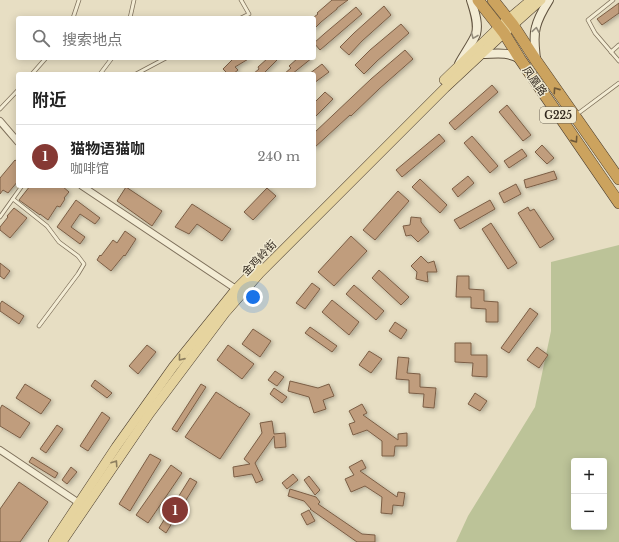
<!DOCTYPE html>
<html lang="zh">
<head>
<meta charset="utf-8">
<style>
  body { margin:0; font-family:"Libre Baskerville","Noto Sans SC",serif; background:#f2f2f2; color:#222 }
  .controls { position:absolute; right:12px; bottom:12px; display:grid; overflow:hidden; border-radius:4px; box-shadow:0 2px 10px #0003 }
  .controls button { width:36px; height:36px; display:grid; place-items:center; padding:0; border:0; border-bottom:1px solid #e0e0e0; background:#fff; color:#222; font:20px sans-serif }
  .you { position:absolute; left:253px; top:297px; width:14px; height:14px; margin:-10px; border:3px solid #fff; border-radius:50%; background:#1a73e8; box-shadow:0 0 0 6px #1a73e833 }
  .badge { display:grid; place-items:center; width:26px; height:26px; border-radius:50%; background:#853934; color:#fff; font-size:13px; font-weight:700 }
  .pin { position:absolute; translate:-50% -50%; border:2px solid #fff; box-shadow:0 1px 4px #0006 }
  .list { margin:0; padding:0; list-style:none }
  h2 { display:flex; justify-content:space-between; align-items:center; height:52px; margin:0; padding:0 16px; font-size:17px }
  h2 small { font-size:13px; font-weight:400; color:#767676 }
  .list li { display:grid; grid-template-columns:26px 1fr auto; gap:12px; align-items:center; box-sizing:border-box; height:64px; padding:0 16px; border-top:1px solid #e0e0e0 }
  .list b { display:block; font-size:15px; white-space:nowrap }
  .list p { margin:0; font-size:13px; white-space:nowrap; color:#767676 }
  .list em { font-size:13px; font-style:normal; color:#767676 }
  .icon { flex:none; width:22px; height:22px; fill:none; stroke:currentColor; stroke-width:2; stroke-linecap:round; stroke-linejoin:round }
  .map { position:relative; flex:none; width:619px; height:542px; overflow:hidden }
  .search { position:absolute; background:#fff; box-shadow:0 2px 10px #0003; left:16px; top:16px; width:300px; height:44px; display:flex; align-items:center; gap:10px; box-sizing:border-box; padding:0 14px; border-radius:4px; color:#767676; font-size:15px }
  .panel { position:absolute; background:#fff; box-shadow:0 2px 10px #0003; left:16px; top:72px; width:300px; height:116px; border-radius:4px }
  .map>svg:first-child { display:block }
  .green { fill:#bcc398; fill-rule:evenodd }
  .building { fill:#c09d7d; stroke:#7b5e45; filter:url(#shadow) }
  .lines { fill:none; stroke-linecap:round; stroke-linejoin:round }
  .lane-casing { stroke:#7f715c; stroke-width:4.5 }
  .street-casing { stroke:#7f715c; stroke-width:8 }
  .secondary-casing { stroke:#60523f; stroke-width:10 }
  .primary-casing { stroke:#4d3f30; stroke-width:10 }
  .highway-casing { stroke:#4d3f30; stroke-width:12 }
  .lane { stroke:#f3ecd4; stroke-width:3 }
  .street { stroke:#f3ecd4; stroke-width:6 }
  .secondary { stroke:#f3ecd4; stroke-width:8 }
  .primary { stroke:#e6d49f; stroke-width:9 }
  .highway { stroke:#cca35e; stroke-width:11 }
  .oneway { stroke:#928a79 }
  .oneway2 { stroke:#6f5938 }
  .oneway3 { stroke:#8c7e5e }
  .labels { text-anchor:middle; dominant-baseline:central; stroke-width:3; stroke-linejoin:round; paint-order:stroke }
  .shield { fill:#f0e9d1; stroke:#6a6254; stroke-width:1 }
  .shield-label { font-size:10px; font-weight:bold; fill:#31281e }
  .street-label { font-size:11px; fill:#31281e; stroke:#f0e9d1 }
</style>
</head>
<body>
<div class="map">
<svg width="619" height="542" viewBox="0 0 619 542">
  <defs>
    <filter id="shadow"><feDropShadow dx="2" dy="1.5" stdDeviation="2" flood-color="#0004"/></filter>
  </defs>
  <rect width="100%" height="100%" fill="#e7dec3"/>
  <!-- green -->
  <path class="green" d="M619,245V542H456L468,516L535,407L551,331V262ZM574,461H604V527H574Z"/>
  <!-- building -->
  <g class="building">
    <polygon points="332,0 348,0 337,8 337,9 321,22 314,29 314,17 318,14 317,13"/>
    <polygon points="619,3 619,13 602,25 597,19"/>
    <polygon points="384,6 391,15 362,41 349,55 340,47 354,33"/>
    <polygon points="356,7 362,14 320,50 314,43 324,34"/>
    <polygon points="401,24 409,33 377,61 364,74 355,65 370,50"/>
    <polygon points="405,50 413,59 379,89 351,116 350,115 314,148 314,133 371,79"/>
    <polygon points="234,58 250,58 235,67 238,70 233,74 228,74 223,69"/>
    <polygon points="268,58 279,58 263,74 253,74 259,69 258,67"/>
    <polygon points="298,58 312,58 292,74 284,74 291,68 289,66"/>
    <polygon points="322,64 329,72 314,83 314,74 309,74"/>
    <polygon points="492,85 498,92 455,130 449,123"/>
    <polygon points="325,92 333,99 314,118 314,103"/>
    <polygon points="507,105 531,135 523,141 499,112"/>
    <polygon points="439,134 445,141 402,177 396,170"/>
    <polygon points="472,136 498,166 490,173 464,143"/>
    <polygon points="542,145 554,158 547,164 535,152"/>
    <polygon points="522,149 527,156 509,168 504,161"/>
    <polygon points="15,160 18,162 18,181 8,193 3,190 0,194 0,178"/>
    <polygon points="554,171 557,179 526,188 524,180"/>
    <polygon points="468,176 474,183 458,197 452,189"/>
    <polygon points="420,179 447,205 440,213 412,187"/>
    <polygon points="516,184 521,194 504,203 499,193"/>
    <polygon points="30,186 62,186 69,192 64,198 65,199 60,207 57,206 48,220 40,214 40,215 19,200"/>
    <polygon points="126,187 162,211 152,226 117,201"/>
    <polygon points="267,188 276,196 253,220 244,212"/>
    <polygon points="398,191 409,201 375,240 363,230"/>
    <polygon points="76,200 100,218 95,224 80,214 71,227 85,237 80,244 57,227"/>
    <polygon points="490,200 495,209 460,229 454,220"/>
    <polygon points="192,204 231,229 222,241 197,224 189,234 175,227"/>
    <polygon points="528,207 530,211 534,209 554,239 540,248 518,213"/>
    <polygon points="14,208 27,218 10,238 0,230 0,227 8,217 7,216"/>
    <polygon points="411,217 421,218 421,222 429,232 418,242 411,235 406,236 403,226 410,225"/>
    <polygon points="491,223 517,263 508,269 482,229"/>
    <polygon points="125,231 136,239 125,256 124,255 111,271 97,260 100,255 101,256 113,240 117,243"/>
    <polygon points="351,236 367,251 334,286 318,272"/>
    <polygon points="421,256 428,263 434,261 437,272 427,272 428,282 416,279 417,272 411,266"/>
    <polygon points="0,263 10,271 4,279 0,276"/>
    <polygon points="379,270 409,297 401,305 372,278"/>
    <polygon points="457,276 469,276 469,289 484,290 484,301 498,302 498,322 486,322 486,309 471,308 471,297 456,297"/>
    <polygon points="312,283 320,289 305,309 296,303"/>
    <polygon points="354,285 384,311 376,320 346,294"/>
    <polygon points="332,300 359,322 349,335 322,312"/>
    <polygon points="2,301 24,316 19,324 0,311 0,304"/>
    <polygon points="530,308 538,314 509,353 501,348"/>
    <polygon points="395,322 407,330 401,339 389,331"/>
    <polygon points="310,327 337,346 332,352 305,333"/>
    <polygon points="253,329 271,341 260,357 242,344"/>
    <polygon points="455,343 471,343 471,355 487,355 487,377 472,376 473,363 455,362"/>
    <polygon points="147,345 156,352 138,374 129,366"/>
    <polygon points="228,345 254,364 242,379 217,360"/>
    <polygon points="537,347 548,355 539,368 527,360"/>
    <polygon points="369,351 382,359 371,373 359,365"/>
    <polygon points="398,357 409,358 407,373 420,374 420,387 436,388 434,408 423,407 424,394 409,393 409,380 396,379"/>
    <polygon points="275,371 284,377 277,386 268,380"/>
    <polygon points="95,380 112,393 107,398 91,386"/>
    <polygon points="290,381 318,388 329,384 334,396 323,400 326,409 314,413 309,397 288,391"/>
    <polygon points="25,384 51,400 41,414 16,398"/>
    <polygon points="201,384 206,387 177,432 172,429"/>
    <polygon points="274,388 287,397 282,403 270,394"/>
    <polygon points="216,392 240,408 240,407 250,414 220,459 185,437"/>
    <polygon points="475,393 487,401 480,411 468,404"/>
    <polygon points="362,404 367,413 363,415 398,440 398,434 407,433 407,446 395,446 394,456 382,456 382,441 367,430 353,435 349,424 355,422 349,411"/>
    <polygon points="2,405 30,423 20,438 0,426 0,409"/>
    <polygon points="102,412 110,418 88,451 80,446"/>
    <polygon points="272,421 274,434 285,433 286,447 275,448 274,436 255,463 263,480 256,483 252,474 234,477 233,467 250,464 244,459 262,433 260,423"/>
    <polygon points="57,425 63,429 46,453 40,449"/>
    <polygon points="150,454 161,460 130,511 119,504"/>
    <polygon points="32,457 58,473 55,478 29,462"/>
    <polygon points="362,460 366,468 360,471 397,497 398,492 405,493 403,506 393,505 392,514 381,513 382,497 365,486 351,492 345,479 354,475 349,467"/>
    <polygon points="171,465 182,473 148,523 136,515"/>
    <polygon points="71,467 77,472 67,484 62,480"/>
    <polygon points="293,474 298,480 287,489 282,483"/>
    <polygon points="309,476 320,490 315,495 304,480"/>
    <polygon points="190,478 197,482 166,533 159,528"/>
    <polygon points="19,482 48,502 20,542 0,542 0,509"/>
    <polygon points="290,489 316,497 320,502 318,504 362,534 375,535 375,542 357,542 310,509 311,509 304,501 288,496"/>
    <polygon points="309,510 315,521 307,525 301,514"/>
  </g>
  <g class="lines">
    <defs>
      <g id="lane">
        <polyline points="613,0 588,20 595,33 619,61"/>
        <polyline points="73,18 79,0"/>
        <polyline points="130,18 134,0"/>
        <polyline points="241,18 249,14 241,0"/>
        <polyline points="611,52 619,45"/>
        <polyline points="32,74 46,58"/>
        <polyline points="100,74 112,58"/>
        <polyline points="136,74 166,58"/>
        <polyline points="0,109 18,90"/>
        <polyline points="576,115 619,83"/>
        <polyline points="13,199 47,226 59,242 78,256 84,264 78,274 39,326"/>
        <polyline points="0,217 22,186"/>
      </g>
      <g id="street">
        <polyline points="0,121 18,142"/>
        <polyline points="82,186 236,289"/>
        <polyline points="0,450 79,503"/>
      </g>
      <g id="secondary">
        <path d="M481,54C496,54 506,51 520,59"/>
        <path d="M536,59C535,49 533,37 536,27C538,18 544,8 549,0"/>
        <path d="M459,64C463,56 473,42 476,34C479,23 474,10 471,0"/>
      </g>
      <g id="primary">
        <polyline points="444,80 499,27 531,0"/>
        <polyline points="53,542 116,447 173,367 236,289 259,266"/>
        <polyline points="62,542 150,413 225,313 260,273 445,88 504,33 541,0"/>
      </g>
      <g id="highway">
        <polyline points="478,0 504,33 520,59 619,203"/>
        <polyline points="493,0 513,25 537,62 619,179"/>
      </g>
    </defs>
    <!-- lane casing -->
    <use href="#lane" class="lane-casing"/>
    <!-- street casing -->
    <use href="#street" class="street-casing"/>
    <!-- secondary casing -->
    <use href="#secondary" class="secondary-casing"/>
    <!-- primary casing -->
    <use href="#primary" class="primary-casing"/>
    <!-- highway casing -->
    <use href="#highway" class="highway-casing"/>
    <!-- lane -->
    <use href="#lane" class="lane"/>
    <!-- street -->
    <use href="#street" class="street"/>
    <!-- secondary -->
    <use href="#secondary" class="secondary"/>
    <!-- primary -->
    <use href="#primary" class="primary"/>
    <!-- highway -->
    <use href="#highway" class="highway"/>
  </g>
  <!-- one-way arrows -->
  <defs><path id="oneway-chevron" d="M-2-3.5L2.5 0L-2 3.5" fill="none" stroke-width="1.6" stroke-linecap="round" stroke-linejoin="round"/></defs>
  <g class="oneway">
    <use href="#oneway-chevron" transform="translate(536 30) rotate(-81)"/>
    <use href="#oneway-chevron" transform="translate(474 36) rotate(112)"/>
  </g>
  <g class="oneway2">
    <use href="#oneway-chevron" transform="translate(556 90) rotate(-125)"/>
    <use href="#oneway-chevron" transform="translate(575 140) rotate(55)"/>
  </g>
  <g class="oneway3">
    <use href="#oneway-chevron" transform="translate(181 358) rotate(129)"/>
    <use href="#oneway-chevron" transform="translate(115 463) rotate(-56)"/>
  </g>
  <g class="labels">
    <!-- shield labels -->
    <rect class="shield" x="540" y="107" width="36" height="16" rx="3"/>
    <g class="shield-label">
      <text x="558" y="115">G225</text>
    </g>
    <!-- street labels -->
    <g class="street-label">
      <text transform="translate(535 81) rotate(55)">凤凰路</text>
      <text transform="translate(259 258) rotate(-46)">金鸡岭街</text>
    </g>
  </g>
</svg>
<div class="controls">
<button>+</button>
<button>−</button>
</div>
<div class="you"></div>
<div class="pin badge" style="left:175px;top:510px">1</div>
<div class="search"><svg class="icon" aria-label="search" viewBox="0 0 24 24"><circle cx="10" cy="10" r="6"/><path d="M15 15l6 6"/></svg>搜索地点</div>
<section class="panel">
<h2>附近<small></small></h2>
<ul class="list">
<li><span class="badge">1</span><div><b>猫物语猫咖</b><p>咖啡馆</p></div><em>240 m</em></li>
</ul>
</section>
</div>
</body>
</html>
